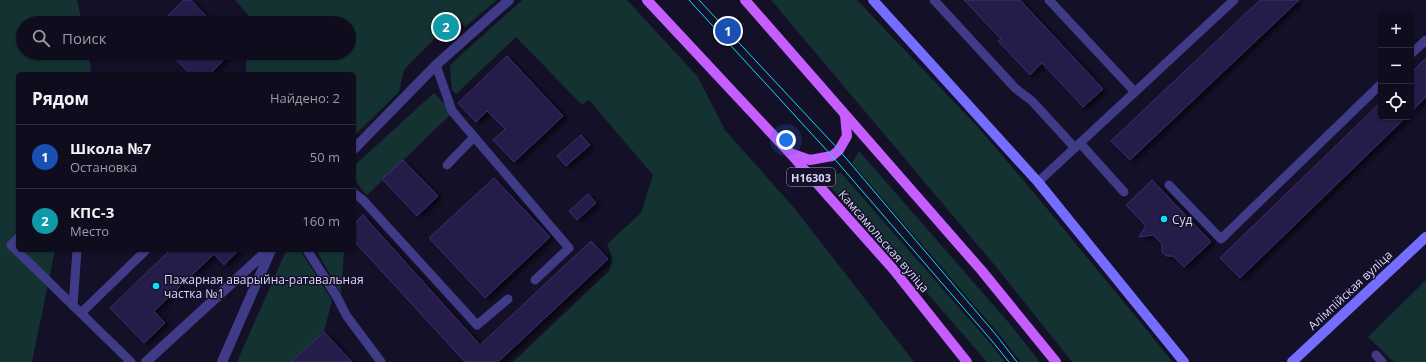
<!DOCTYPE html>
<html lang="ru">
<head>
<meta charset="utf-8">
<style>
  body { margin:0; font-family:"Open Sans",sans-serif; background:#1d1a2b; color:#f1f3f6 }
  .controls { position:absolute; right:12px; top:12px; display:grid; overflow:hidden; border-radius:6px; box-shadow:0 1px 3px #0004 }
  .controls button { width:36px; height:36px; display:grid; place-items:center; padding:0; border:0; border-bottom:1px solid #2f2c3c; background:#0f0c1e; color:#f1f3f6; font:20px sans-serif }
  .you { position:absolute; left:786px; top:140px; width:14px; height:14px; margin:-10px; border:3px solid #fff; border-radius:50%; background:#1a73e8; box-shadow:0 0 0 6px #1a73e833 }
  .badge { display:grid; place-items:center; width:26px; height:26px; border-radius:50%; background:#0b8043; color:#fff; font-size:13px; font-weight:700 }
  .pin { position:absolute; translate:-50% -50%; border:2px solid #fff; box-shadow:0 1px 4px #0006 }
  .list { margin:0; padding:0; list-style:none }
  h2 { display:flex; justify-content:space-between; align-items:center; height:52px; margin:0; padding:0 16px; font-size:17px }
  h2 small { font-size:13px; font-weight:400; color:#9b9ba4 }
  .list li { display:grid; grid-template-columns:26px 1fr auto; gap:12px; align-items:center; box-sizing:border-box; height:64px; padding:0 16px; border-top:1px solid #2f2c3c }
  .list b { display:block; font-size:15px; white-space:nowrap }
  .list p { margin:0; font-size:13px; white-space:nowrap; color:#9b9ba4 }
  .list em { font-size:13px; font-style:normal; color:#9b9ba4 }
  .icon { flex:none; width:22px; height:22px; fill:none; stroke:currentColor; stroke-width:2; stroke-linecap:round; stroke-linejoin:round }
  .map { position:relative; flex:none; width:1426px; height:362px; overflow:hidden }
  .search { position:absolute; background:#0f0c1e; box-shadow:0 1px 3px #0004; left:16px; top:16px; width:340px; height:44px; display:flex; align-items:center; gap:10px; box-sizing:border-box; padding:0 14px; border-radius:22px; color:#9b9ba4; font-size:15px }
  .panel { position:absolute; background:#0f0c1e; box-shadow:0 1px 3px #0004; left:16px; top:72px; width:340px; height:180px; border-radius:6px }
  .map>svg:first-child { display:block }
  .green { fill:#133231 }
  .building { fill:#261c49; stroke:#3d2e75; filter:url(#shadow) }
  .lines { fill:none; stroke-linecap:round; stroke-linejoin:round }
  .lane { stroke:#3f3b87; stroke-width:9 }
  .street { stroke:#3f3b87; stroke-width:10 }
  .secondary { stroke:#746dff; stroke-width:10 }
  .primary { stroke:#c65dff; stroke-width:10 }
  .tram { stroke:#02e1ff; stroke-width:1 }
  .poi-dot { fill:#02e1ff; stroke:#141028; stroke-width:1.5 }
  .labels { text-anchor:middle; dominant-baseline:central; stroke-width:3; stroke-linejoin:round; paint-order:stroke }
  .shield { fill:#141028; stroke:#a09bbe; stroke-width:1 }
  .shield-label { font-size:11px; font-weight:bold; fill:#dcd6ff }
  .poi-label { font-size:12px; fill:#dcd6ff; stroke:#141028; text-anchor:start }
  .street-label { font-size:12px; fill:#dcd6ff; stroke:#141028 }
</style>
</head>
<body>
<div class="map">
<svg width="1426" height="362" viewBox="0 0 1426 362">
  <defs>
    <filter id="shadow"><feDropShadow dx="4.5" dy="2.5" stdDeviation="2" flood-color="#0009"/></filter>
  </defs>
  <rect width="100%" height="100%" fill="#141028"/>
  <!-- green -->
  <g class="green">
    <polygon points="0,0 77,0 82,23 23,23 23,53 88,53 91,69 90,74 18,74 18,250 55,250 32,362 0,362"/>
    <polygon points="235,0 497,0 465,27 449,12 432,31 437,36 404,70 399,92 354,136 354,74 246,74 246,53 349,53 349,23 255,23"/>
    <polygon points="522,0 627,0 698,77 725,130 795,209 914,362 513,362 609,271 612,257 607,244 641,213 653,175 589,100 582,105 516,37 456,94 452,90 450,65"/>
    <polygon points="771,0 857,0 977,126 1035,194 1173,362 1072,362 997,268"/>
    <path d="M434,93L448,107L449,116L367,195C358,185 350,177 357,163Z"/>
    <polygon points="859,151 1010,324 1040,362 1021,362 999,334 852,163"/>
    <polygon points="841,173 990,343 1005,362 987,362 901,263 821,177"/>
    <polygon points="290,250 300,250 332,300 324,332 291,362 237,362 285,253"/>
    <polygon points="316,250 344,250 341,294"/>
    <polygon points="1426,280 1426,362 1394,362 1368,337"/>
  </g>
  <!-- building -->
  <g class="building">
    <polygon points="184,0 191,0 207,17 200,23 161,23"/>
    <polygon points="964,0 1020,0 1103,89 1083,107 1042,63 1030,75 998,41 1001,39"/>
    <polygon points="1260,0 1299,0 1130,160 1111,141"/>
    <polygon points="449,15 459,24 444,39 434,30"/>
    <polygon points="170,53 230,53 210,74 190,74"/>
    <polygon points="507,56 563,116 514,162 493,140 505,129 487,111 476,122 458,103"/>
    <polygon points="1426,58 1426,97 1411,112 1411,73"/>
    <polygon points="1381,102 1381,117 1406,117 1240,278 1220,258"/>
    <polygon points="581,135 590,145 566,166 557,156"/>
    <polygon points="403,160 438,196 417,216 382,179"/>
    <polygon points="494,178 550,237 485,298 429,238"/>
    <polygon points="1152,180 1211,242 1184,267 1173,256 1166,256 1162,252 1162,244 1153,235 1139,237 1146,226 1126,205"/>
    <polygon points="588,194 596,203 577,220 569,211"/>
    <polygon points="363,215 480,345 591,241 608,259 498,362 465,362 354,241 354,224"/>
    <polygon points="170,250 239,250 224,265 214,254 154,311 165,323 144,343 110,308"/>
    <polygon points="324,332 352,362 291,362"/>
  </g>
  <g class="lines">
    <!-- lane -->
    <g class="lane">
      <polyline points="934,0 1015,88 1032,101 1075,148"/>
      <polyline points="1049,0 1135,92"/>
      <polyline points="1411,54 1426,40"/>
      <polyline points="436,65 452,111 569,248 535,280"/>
      <polyline points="1080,143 1124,192"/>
      <polyline points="447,165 474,137"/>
      <polyline points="1038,182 1234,0"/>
      <polyline points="1169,185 1221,239 1381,84"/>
      <polyline points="354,193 363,200 477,325 508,299"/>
      <polyline points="18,238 11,245 131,362"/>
      <polyline points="307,250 337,297 346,315 381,362"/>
      <polyline points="73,306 77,250"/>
      <polyline points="81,313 146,250"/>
      <polyline points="1376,355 1382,362"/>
    </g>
    <!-- street -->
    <g class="street">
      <polyline points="354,149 436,65 509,0"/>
      <polyline points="146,362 268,250"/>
      <polyline points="222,362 271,250"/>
    </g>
    <!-- secondary -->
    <g class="secondary">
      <polyline points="873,0 1038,182 1184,362"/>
      <polyline points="1292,362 1426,237"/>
    </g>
    <!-- primary -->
    <g class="primary">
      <polyline points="647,0 789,152 893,269 967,362"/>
      <polyline points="745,0 982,271 1056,362"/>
      <polyline points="790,153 810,160 832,156 839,150 847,136 845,115"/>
    </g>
    <!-- tram -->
    <g class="tram">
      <polyline points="689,0 832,156 992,341 1009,362"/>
      <polyline points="699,0 839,150 997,336 1017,362"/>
    </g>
  </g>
  <!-- markers -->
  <g class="poi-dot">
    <circle cx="1164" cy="219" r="4"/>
    <circle cx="156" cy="286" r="4"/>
  </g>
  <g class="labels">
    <!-- shield labels -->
    <rect class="shield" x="787" y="168" width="48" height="18" rx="3"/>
    <g class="shield-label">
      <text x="811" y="177">Н16303</text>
    </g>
    <!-- poi labels -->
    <g class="poi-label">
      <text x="1172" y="219">Суд</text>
      <text x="164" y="279">Пажарная аварыйна-ратавальная<tspan x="164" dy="14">частка №1</tspan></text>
    </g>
    <!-- street labels -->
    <g class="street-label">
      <text transform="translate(884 241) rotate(49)">Камсамольская вуліца</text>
      <text transform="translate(1350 290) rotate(-43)">Алімпійская вуліца</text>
    </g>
  </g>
</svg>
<div class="controls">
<button>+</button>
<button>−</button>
<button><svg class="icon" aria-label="locate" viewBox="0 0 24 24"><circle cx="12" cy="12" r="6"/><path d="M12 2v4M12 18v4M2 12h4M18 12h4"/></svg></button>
</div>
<div class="you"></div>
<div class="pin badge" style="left:728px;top:31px;background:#1a4fb4">1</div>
<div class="pin badge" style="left:446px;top:27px;background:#0f9aa8">2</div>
<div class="search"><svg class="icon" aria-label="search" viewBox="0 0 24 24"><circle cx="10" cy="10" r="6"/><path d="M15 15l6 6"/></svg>Поиск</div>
<section class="panel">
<h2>Рядом<small>Найдено: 2</small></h2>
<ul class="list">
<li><span class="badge" style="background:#1a4fb4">1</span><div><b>Школа №7</b><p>Остановка</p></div><em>50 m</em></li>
<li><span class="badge" style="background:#0f9aa8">2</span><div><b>КПС-3</b><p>Место</p></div><em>160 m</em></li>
</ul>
</section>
</div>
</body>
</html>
